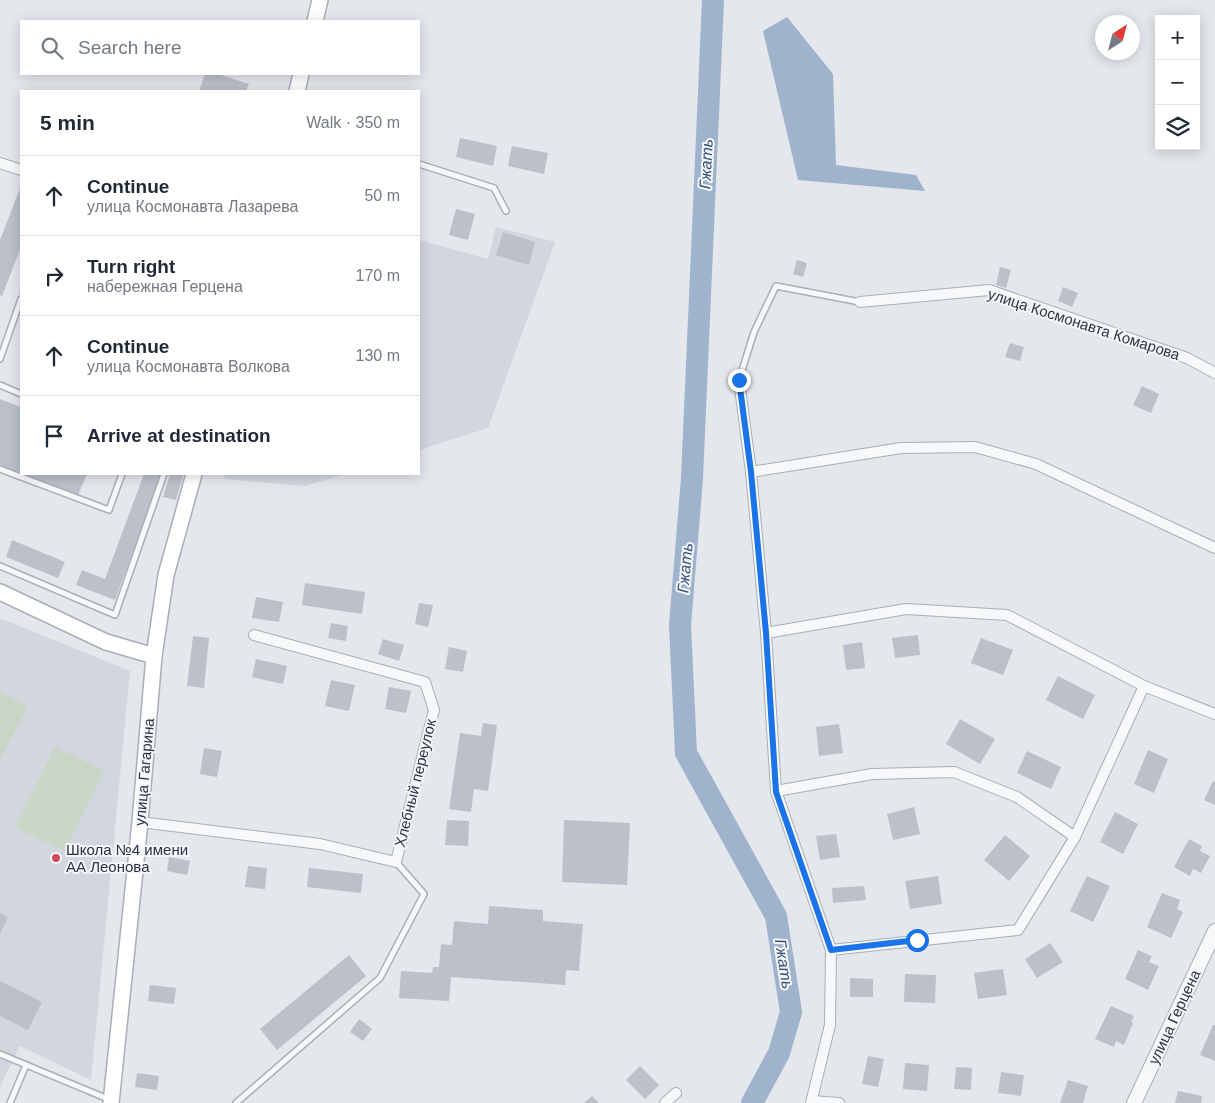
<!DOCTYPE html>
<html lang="en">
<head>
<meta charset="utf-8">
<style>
  body { margin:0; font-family:Helvetica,sans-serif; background:#f6f6f7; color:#1f2937 }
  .controls { position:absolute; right:15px; top:15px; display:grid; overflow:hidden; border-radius:0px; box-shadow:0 2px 12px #0003 }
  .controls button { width:45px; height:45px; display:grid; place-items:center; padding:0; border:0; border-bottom:1px solid #e0e1e3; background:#fff; color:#1f2937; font:25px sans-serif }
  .compass { position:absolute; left:1095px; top:15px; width:45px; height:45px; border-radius:50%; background:#fff; box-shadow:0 2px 12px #0003; rotate:36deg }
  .stop { position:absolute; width:15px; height:15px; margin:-11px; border:4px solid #1a73e8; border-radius:50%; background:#fff }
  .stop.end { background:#1a73e8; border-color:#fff; box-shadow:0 1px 5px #0008 }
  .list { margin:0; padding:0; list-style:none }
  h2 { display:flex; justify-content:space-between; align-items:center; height:65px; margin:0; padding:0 20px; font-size:21px }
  h2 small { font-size:16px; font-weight:400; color:#747a83 }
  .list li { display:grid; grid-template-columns:32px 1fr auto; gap:15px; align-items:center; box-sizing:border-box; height:80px; padding:0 20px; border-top:1px solid #e0e1e3 }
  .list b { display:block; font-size:19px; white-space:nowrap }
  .list p { margin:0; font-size:16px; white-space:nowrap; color:#747a83 }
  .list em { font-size:16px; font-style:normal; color:#747a83 }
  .icon { flex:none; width:28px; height:28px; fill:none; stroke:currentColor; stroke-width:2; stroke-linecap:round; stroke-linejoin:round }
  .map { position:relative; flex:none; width:1215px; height:1103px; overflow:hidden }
  .search { position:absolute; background:#fff; box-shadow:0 2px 12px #0003; left:20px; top:20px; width:400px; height:55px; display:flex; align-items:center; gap:12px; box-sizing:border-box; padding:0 18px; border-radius:0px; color:#747a83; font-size:19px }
  .panel { position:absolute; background:#fff; box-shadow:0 2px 12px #0003; left:20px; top:90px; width:400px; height:385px; border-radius:0px }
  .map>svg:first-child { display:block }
  .built { fill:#d2d6de }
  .green { fill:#c9d6c5 }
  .water { fill:#9fb4cc }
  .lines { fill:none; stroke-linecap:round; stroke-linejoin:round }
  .river { stroke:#9fb4cc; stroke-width:22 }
  .building { fill:#bbc0ca }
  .service-casing { stroke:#a9aeb7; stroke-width:8 }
  .minor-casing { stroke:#a9aeb7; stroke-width:12 }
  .tertiary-casing { stroke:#a9aeb7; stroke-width:16 }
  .secondary-casing { stroke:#a9aeb7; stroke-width:18 }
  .service { stroke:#f7f8fa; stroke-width:5 }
  .minor { stroke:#f7f8fa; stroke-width:10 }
  .tertiary { stroke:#f7f8fa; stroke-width:14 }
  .secondary { stroke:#fff; stroke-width:15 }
  .route { stroke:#1a73e8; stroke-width:6 }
  .poi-dot { fill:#d1495b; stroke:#f4f6f9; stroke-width:2 }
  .labels { text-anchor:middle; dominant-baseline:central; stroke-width:4; stroke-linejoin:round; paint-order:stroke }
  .street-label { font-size:15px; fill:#2b3445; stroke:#f4f6f9 }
  .poi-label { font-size:15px; fill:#2b3445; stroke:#f4f6f9; text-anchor:start }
  .water-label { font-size:16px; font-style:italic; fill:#34527a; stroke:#f4f6f9 }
</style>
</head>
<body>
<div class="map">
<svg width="1215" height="1103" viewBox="0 0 1215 1103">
  <rect width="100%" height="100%" fill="#e4e7ec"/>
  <!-- built -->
  <g class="built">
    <polygon points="496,227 555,242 488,428 419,450 419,240 488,259"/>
    <polygon points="225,474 344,474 305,486 224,479"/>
    <polygon points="0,618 130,671 91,1080 20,1046 0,1087"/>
  </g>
  <!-- green -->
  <g class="green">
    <polygon points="0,692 28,706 0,760"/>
    <polygon points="55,747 104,771 65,851 16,827"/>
  </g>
  <!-- water -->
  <polygon class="water" points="787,17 833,74 836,165 916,175 925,191 798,180 763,31"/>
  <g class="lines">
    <!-- river -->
    <polyline class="river" points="713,0 692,478 680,625 686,753 776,916 791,1012 779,1053 752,1103"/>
  </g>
  <!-- building -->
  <g class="building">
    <polygon points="205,74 218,74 249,84 246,91 199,91"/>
    <polygon points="460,138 497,146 493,166 456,157"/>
    <polygon points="512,146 548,153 544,174 508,166"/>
    <polygon points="21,186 21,247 2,296 0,295 0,240"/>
    <polygon points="456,209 475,214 468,240 449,235"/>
    <polygon points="503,232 535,242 529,265 496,255"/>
    <polygon points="797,260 807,263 803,277 793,274"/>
    <polygon points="1000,267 1011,270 1006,288 996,285"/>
    <polygon points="1063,287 1078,293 1072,307 1058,301"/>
    <polygon points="1010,343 1024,347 1020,361 1005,357"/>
    <polygon points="1142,386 1159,394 1151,413 1133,405"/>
    <polygon points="0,399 21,407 21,473 0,465"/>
    <polygon points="24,474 87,474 78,495"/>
    <polygon points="144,474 162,474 115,600 76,585 82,570 105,579"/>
    <polygon points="170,474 183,475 176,500 163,497"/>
    <polygon points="12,540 65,562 58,578 6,557"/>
    <polygon points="305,583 365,592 362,614 302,605"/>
    <polygon points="256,597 283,602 279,622 252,618"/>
    <polygon points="419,603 433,605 428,627 415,624"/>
    <polygon points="331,623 348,626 346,641 328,638"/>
    <polygon points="918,635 920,655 895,658 892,638"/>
    <polygon points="193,636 209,638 204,688 187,686"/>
    <polygon points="981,638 1013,650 1003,675 971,663"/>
    <polygon points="383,639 404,645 399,661 378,654"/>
    <polygon points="862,642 865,668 846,670 843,645"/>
    <polygon points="449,647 467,651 463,672 445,669"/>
    <polygon points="256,659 287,666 283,684 252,677"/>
    <polygon points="1058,676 1095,695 1083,719 1046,700"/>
    <polygon points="331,680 355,685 349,711 325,706"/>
    <polygon points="389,687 411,691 406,713 385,709"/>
    <polygon points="960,719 995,739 980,764 946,744"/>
    <polygon points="483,723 497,725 488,791 474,789 471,812 449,809 460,733 481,736"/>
    <polygon points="839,724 843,753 819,756 816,727"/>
    <polygon points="204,748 222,751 217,777 200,774"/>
    <polygon points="1148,750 1168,759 1154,793 1134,784"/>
    <polygon points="1027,751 1061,767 1051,789 1017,773"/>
    <polygon points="1213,781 1215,782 1215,805 1204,800"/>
    <polygon points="914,807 920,834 893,840 887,814"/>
    <polygon points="1115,812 1138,824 1123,854 1100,842"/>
    <polygon points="447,820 469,821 468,846 445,845"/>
    <polygon points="564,820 630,823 627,885 562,882"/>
    <polygon points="836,834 840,857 820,860 816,836"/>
    <polygon points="1005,835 1030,856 1009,881 984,860"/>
    <polygon points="1189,839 1202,846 1200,851 1210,856 1201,873 1193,869 1190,876 1174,867"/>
    <polygon points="169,857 190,861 187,875 167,871"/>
    <polygon points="248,866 267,868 265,889 245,887"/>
    <polygon points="309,868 363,874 361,893 307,887"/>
    <polygon points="938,876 942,904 910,909 905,881"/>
    <polygon points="1087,876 1110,886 1093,922 1070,911"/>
    <polygon points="864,886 866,900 833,903 832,888"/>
    <polygon points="1162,893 1180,900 1177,909 1183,912 1171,938 1147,927"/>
    <polygon points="489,906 543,910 543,921 583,924 579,971 566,970 565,985 451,977 449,1001 399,998 401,971 432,973 433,967 439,967 441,944 452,945 454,921 488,924"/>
    <polygon points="0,913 8,917 0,934"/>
    <polygon points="1050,943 1063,962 1037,978 1025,959"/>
    <polygon points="1138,950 1152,956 1149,962 1159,966 1148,990 1125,979"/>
    <polygon points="349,955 366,976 277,1050 260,1029"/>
    <polygon points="1003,969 1007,995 978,999 974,973"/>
    <polygon points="905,974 936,975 935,1003 904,1002"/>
    <polygon points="850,978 873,979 873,997 850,997"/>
    <polygon points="0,981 42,1002 28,1030 0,1016"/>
    <polygon points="150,985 176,988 174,1004 148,1001"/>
    <polygon points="1111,1006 1134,1016 1131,1022 1133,1023 1124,1045 1116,1041 1114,1047 1095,1039"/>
    <polygon points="359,1019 372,1029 363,1041 350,1032"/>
    <polygon points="1213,1025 1215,1025 1215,1061 1200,1055"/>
    <polygon points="868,1056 884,1059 878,1087 862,1084"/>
    <polygon points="905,1063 929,1065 927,1091 903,1089"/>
    <polygon points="640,1066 659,1085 645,1099 626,1080"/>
    <polygon points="956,1067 972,1068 971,1090 954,1089"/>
    <polygon points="1001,1072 1024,1075 1021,1096 998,1093"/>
    <polygon points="137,1073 159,1076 157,1090 135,1087"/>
    <polygon points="1068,1080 1088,1086 1083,1103 1060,1103"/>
    <polygon points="1178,1091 1202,1096 1201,1103 1175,1103"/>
    <polygon points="592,1096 599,1103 584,1103"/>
  </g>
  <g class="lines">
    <defs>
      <g id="service">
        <polyline points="419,164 494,188 506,211"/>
        <polyline points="0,359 21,299"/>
        <polyline points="739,380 754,332 776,286 860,302"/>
        <polyline points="0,385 21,394"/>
        <polyline points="0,469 109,510 122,474"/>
        <polyline points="0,566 115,615 164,474"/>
        <polyline points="0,1054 108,1099"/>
        <polyline points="10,1103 26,1065"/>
        <polyline points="236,1103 380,978 424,894 396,862"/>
      </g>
      <g id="minor">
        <polyline points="0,163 21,170"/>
        <polyline points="860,302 989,290 1187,358 1215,373"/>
        <polyline points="739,380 751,472 766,633 906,609 1007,615 1144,686 1215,714"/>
        <polyline points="751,472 901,448 975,447 1036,464 1215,548"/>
        <polyline points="766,633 776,791 831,950 830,1025 811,1103"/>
        <polyline points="776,791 872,774 954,772 1017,797 1075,837"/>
        <polyline points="140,822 320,844 396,862 434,710 425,682 254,635"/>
        <polyline points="831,950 1018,930 1075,837 1144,686"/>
        <polyline points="812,1101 839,1103"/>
        <polyline points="665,1103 676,1093"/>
      </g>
      <polyline id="tertiary" points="1134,1103 1215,931"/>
      <g id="secondary">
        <polyline points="315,21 320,0"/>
        <polyline points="297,91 301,74"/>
        <polyline points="0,592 106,642 154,656"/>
        <polyline points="111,1103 140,822 154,656 166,575 194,474"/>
      </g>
    </defs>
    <!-- service casing -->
    <use href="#service" class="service-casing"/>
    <!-- minor casing -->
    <use href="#minor" class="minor-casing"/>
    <!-- tertiary casing -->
    <use href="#tertiary" class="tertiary-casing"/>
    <!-- secondary casing -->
    <use href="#secondary" class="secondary-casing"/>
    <!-- service -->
    <use href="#service" class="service"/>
    <!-- minor -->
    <use href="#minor" class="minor"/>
    <!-- tertiary -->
    <use href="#tertiary" class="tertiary"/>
    <!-- secondary -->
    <use href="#secondary" class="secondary"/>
  </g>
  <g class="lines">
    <!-- route -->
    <polyline class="route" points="739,380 751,472 766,633 776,792 831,950 917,940"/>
  </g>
  <!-- markers -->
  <circle class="poi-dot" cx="56" cy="858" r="5"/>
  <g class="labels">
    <!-- street labels -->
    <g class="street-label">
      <text transform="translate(1084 324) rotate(18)">улица Космонавта Комарова</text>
      <text transform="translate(144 772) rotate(-85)">улица Гагарина</text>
      <text transform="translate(415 783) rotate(-76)">Хлебный переулок</text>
      <text transform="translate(1174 1017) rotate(-65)">улица Герцена</text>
    </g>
    <!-- poi labels -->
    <g class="poi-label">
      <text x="66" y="849">Школа №4 имени<tspan x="66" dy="17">АА Леонова</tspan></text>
    </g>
    <!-- water labels -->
    <g class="water-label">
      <text transform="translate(706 164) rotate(-87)">Гжать</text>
      <text transform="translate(685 568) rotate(-85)">Гжать</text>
      <text transform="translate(784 964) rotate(81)">Гжать</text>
    </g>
  </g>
</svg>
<div class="controls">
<button>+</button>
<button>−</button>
<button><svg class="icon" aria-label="layers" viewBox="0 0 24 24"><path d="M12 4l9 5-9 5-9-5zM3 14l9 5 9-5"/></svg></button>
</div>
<svg class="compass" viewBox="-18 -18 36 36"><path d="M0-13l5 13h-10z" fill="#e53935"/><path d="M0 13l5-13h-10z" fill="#747a83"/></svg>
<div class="stop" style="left:917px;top:940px"></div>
<div class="stop end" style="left:739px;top:380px"></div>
<div class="search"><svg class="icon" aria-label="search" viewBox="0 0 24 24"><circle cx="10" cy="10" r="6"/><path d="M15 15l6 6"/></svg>Search here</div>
<section class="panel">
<h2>5 min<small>Walk · 350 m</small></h2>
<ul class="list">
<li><svg class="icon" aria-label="ahead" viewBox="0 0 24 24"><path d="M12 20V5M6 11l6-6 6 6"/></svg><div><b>Continue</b><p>улица Космонавта Лазарева</p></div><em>50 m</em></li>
<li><svg class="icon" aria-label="right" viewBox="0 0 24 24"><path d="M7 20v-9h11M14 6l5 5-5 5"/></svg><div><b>Turn right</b><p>набережная Герцена</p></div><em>170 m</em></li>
<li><svg class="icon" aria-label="ahead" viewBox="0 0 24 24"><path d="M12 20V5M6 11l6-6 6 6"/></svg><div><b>Continue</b><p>улица Космонавта Волкова</p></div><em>130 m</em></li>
<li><svg class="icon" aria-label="arrive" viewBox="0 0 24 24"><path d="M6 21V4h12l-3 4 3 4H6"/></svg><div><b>Arrive at destination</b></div></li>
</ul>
</section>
</div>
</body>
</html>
